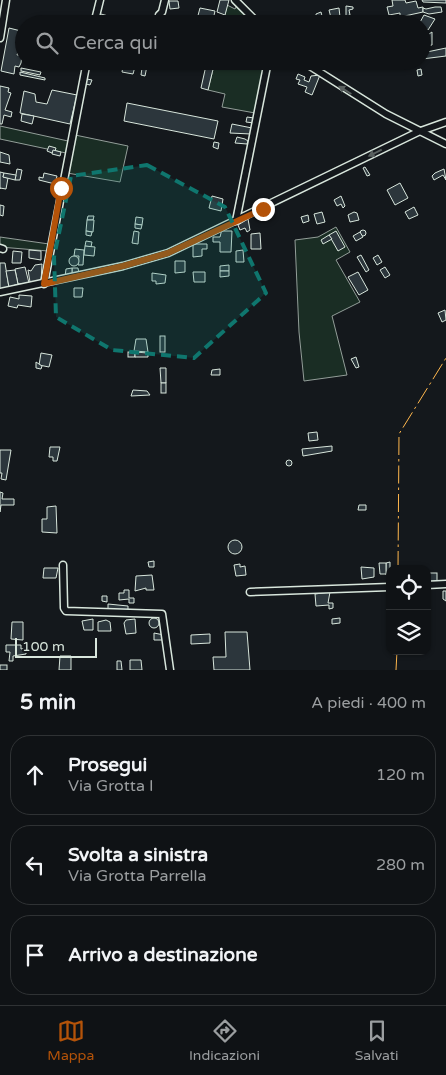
<!DOCTYPE html>
<html lang="it">
<head>
<meta charset="utf-8">
<style>
  body { margin:0; font-family:"Varela Round",sans-serif; background:#181b1e; color:#f1f3f6 }
  .controls { position:absolute; right:15px; bottom:15px; display:grid; overflow:hidden; border-radius:10px; box-shadow:0 1px 4px #0004 }
  .controls button { width:45px; height:45px; display:grid; place-items:center; padding:0; border:0; border-bottom:1px solid #2f3234; background:#0f1215; color:#f1f3f6; font:25px sans-serif }
  .scale { position:absolute; left:15px; bottom:12px; width:82px; box-sizing:border-box; padding-left:5px; border:2px solid #d8e6dc; border-top:0; font-size:14px; line-height:18px; white-space:nowrap; color:#d8e6dc; -webkit-text-stroke:4px #14181c; paint-order:stroke }
  .stop { position:absolute; width:15px; height:15px; margin:-11px; border:4px solid #b45309; border-radius:50%; background:#fff }
  .stop.end { background:#b45309; border-color:#fff; box-shadow:0 1px 5px #0008 }
  .list { margin:0; padding:0; list-style:none }
  h2 { display:flex; justify-content:space-between; align-items:center; height:65px; margin:0; padding:0 20px; font-size:21px }
  h2 small { font-size:16px; font-weight:400; color:#9b9ea0 }
  .list li { display:grid; grid-template-columns:32px 1fr auto; gap:15px; align-items:center; box-sizing:border-box; height:80px; margin:0 10px 10px; padding:0 10px; border:1px solid #2f3234; border-radius:20px }
  .list b { display:block; font-size:19px; white-space:nowrap }
  .list p { margin:0; font-size:16px; white-space:nowrap; color:#9b9ea0 }
  .list em { font-size:16px; font-style:normal; color:#9b9ea0 }
  .icon { flex:none; width:28px; height:28px; fill:none; stroke:currentColor; stroke-width:2; stroke-linecap:round; stroke-linejoin:round }
  .map { position:relative; flex:none; width:446px; height:670px; overflow:hidden }
  .search { position:absolute; background:#0f1215; box-shadow:0 1px 4px #0004; left:15px; right:15px; top:15px; height:55px; display:flex; align-items:center; gap:12px; box-sizing:border-box; padding:0 18px; border-radius:28px; color:#9b9ea0; font-size:19px }
  .sheet { height:335px; background:#0f1215 }
  nav { display:flex; justify-content:space-around; align-items:center; box-sizing:border-box; height:70px; border-top:1px solid #2f3234; background:#0f1215; font-size:14px; color:#9b9ea0 }
  nav a { display:grid; justify-items:center; gap:2px }
  nav .on { color:#b45309 }
  .map>svg:first-child { display:block }
  .green { fill:#1a2d24; stroke:#939e99 }
  .building { fill:#2c363c; stroke:#d8e6dc }
  .lines { fill:none; stroke-linecap:round; stroke-linejoin:round }
  .minor-casing { stroke:#d8e6dc; stroke-width:9 }
  .minor { stroke:#14181c; stroke-width:6 }
  .power { stroke:#ffb74d; stroke-width:1; stroke-dasharray:18 4 2.5 4; stroke-linecap:butt }
  .oneway { fill:#59605f }
  .route { stroke:#b45309; stroke-width:6 }
  .marked { fill:#0f766e; fill-opacity:0.2; stroke:#0f766e; stroke-width:4; stroke-dasharray:10 6; stroke-linejoin:round }
</style>
</head>
<body>
<div class="map">
<svg width="446" height="670" viewBox="0 0 446 670">
  <rect width="100%" height="100%" fill="#14181c"/>
  <!-- green -->
  <g class="green">
    <polygon points="227,5 235,9 237,5 256,24 223,24"/>
    <polygon points="215,61 266,61 255,113 222,107 225,94 208,90"/>
    <polygon points="0,126 68,141 66,153 0,139"/>
    <polygon points="75,135 128,146 120,182 67,173"/>
    <polygon points="336,227 350,252 336,260 360,302 332,316 347,375 304,381 299,332 295,240 318,237"/>
    <polygon points="0,237 49,244 48,251 0,247"/>
  </g>
  <!-- building -->
  <g class="building">
    <polygon points="220,0 229,0 225,15 217,12"/>
    <polygon points="392,0 405,0 406,3 416,1 418,8 423,7 423,12 400,17 400,13 389,15 387,7 393,6"/>
    <polygon points="422,0 446,0 446,3 423,2"/>
    <polygon points="169,1 178,1 179,8 170,9"/>
    <polygon points="346,6 353,7 353,9 349,10 350,15 346,16"/>
    <polygon points="435,7 441,7 442,12 429,14 423,12 423,8 426,9"/>
    <polygon points="200,8 215,11 212,24 196,23"/>
    <polygon points="339,8 340,17 331,18 329,10"/>
    <polygon points="321,12 323,20 316,22 316,14"/>
    <polygon points="101,14 112,17 111,24 98,24"/>
    <polygon points="163,15 173,17 172,23 162,19"/>
    <polygon points="424,15 435,19 428,30 422,27 422,24 419,24"/>
    <polygon points="59,18 57,23 50,21 50,19"/>
    <polygon points="9,28 21,31 20,37 23,38 17,55 22,55 21,63 19,67 15,66 14,74 1,71"/>
    <polygon points="432,32 432,45 424,46 426,36"/>
    <polygon points="446,48 446,56 422,59 422,53"/>
    <polygon points="89,61 104,61 103,67 88,65"/>
    <polygon points="124,61 136,63 133,74 122,72"/>
    <polygon points="143,61 148,61 145,76 141,75"/>
    <polygon points="207,61 215,61 208,90 201,88"/>
    <polygon points="21,68 41,72 40,75 21,71"/>
    <polygon points="421,69 422,75 418,76 417,70"/>
    <polygon points="20,72 45,78 45,80 20,75"/>
    <polygon points="298,74 305,77 304,80 309,82 311,76 320,75 312,95 305,92 307,87 298,84 300,80 296,79"/>
    <polygon points="87,79 92,80 90,85 86,84"/>
    <polygon points="0,86 9,88 8,92 11,93 5,110 12,112 11,117 4,115 2,124 0,124"/>
    <polygon points="52,90 77,95 70,124 20,113 24,91 35,94 36,102 47,104"/>
    <polygon points="127,103 218,121 214,139 124,121"/>
    <polygon points="22,114 34,116 32,124 21,121"/>
    <polygon points="247,117 254,118 254,123 246,122"/>
    <polygon points="232,124 252,128 251,134 230,133"/>
    <polygon points="237,137 245,139 248,141 247,144 235,143"/>
    <polygon points="214,142 219,143 218,149 213,147"/>
    <polygon points="49,146 56,148 55,151 52,153 47,151"/>
    <polygon points="53,150 61,152 60,156 52,154"/>
    <polygon points="0,152 9,155 10,164 0,162"/>
    <polygon points="365,167 370,175 367,176 363,168"/>
    <polygon points="17,169 22,170 20,180 15,180"/>
    <polygon points="444,169 446,180 443,175 434,180 432,176 435,173"/>
    <polygon points="0,172 4,173 3,177 8,178 6,189 0,188 0,189"/>
    <polygon points="4,173 16,175 15,180 3,177"/>
    <polygon points="44,173 57,176 55,184 39,180 39,177 43,178"/>
    <polygon points="400,183 408,198 395,205 387,190"/>
    <polygon points="212,196 223,199 221,211 209,208"/>
    <polygon points="341,196 345,206 343,208 341,204 337,206 334,200"/>
    <polygon points="0,205 4,206 3,216 0,215"/>
    <polygon points="414,207 418,215 409,219 405,212"/>
    <polygon points="322,212 325,222 317,224 314,214"/>
    <polygon points="354,212 357,213 359,220 350,222 348,215"/>
    <polygon points="308,215 309,221 303,223 301,217"/>
    <polygon points="88,216 94,216 93,220 87,220"/>
    <polygon points="136,217 143,218 142,225 135,224"/>
    <polygon points="248,219 250,230 247,232 245,228 240,230 238,225"/>
    <polygon points="87,220 94,220 93,232 86,231"/>
    <polygon points="135,224 142,225 141,229 135,228"/>
    <polygon points="222,229 222,231 232,231 231,252 220,252 220,242 213,242 213,237 220,237"/>
    <circle cx="363" cy="233" r="3"/>
    <polygon points="86,231 92,232 91,236 86,235"/>
    <polygon points="134,231 139,232 138,244 132,243"/>
    <polygon points="336,231 345,247 338,251 329,235"/>
    <polygon points="360,232 363,237 356,241 353,236"/>
    <polygon points="260,233 261,249 251,249 251,234"/>
    <polygon points="329,235 332,239 323,244 321,240"/>
    <polygon points="86,241 92,242 91,247 85,246"/>
    <polygon points="196,244 207,244 207,249 202,249 202,256 193,257 193,245"/>
    <polygon points="85,246 95,247 94,256 84,255"/>
    <polygon points="75,249 84,250 83,265 78,265 79,256 74,256"/>
    <polygon points="29,250 41,251 41,260 29,258"/>
    <polygon points="243,250 244,262 236,262 236,251"/>
    <polygon points="13,251 22,252 21,263 12,263"/>
    <polygon points="361,255 369,270 366,272 357,257"/>
    <polygon points="378,255 382,262 377,265 373,258"/>
    <circle cx="74" cy="261" r="5"/>
    <polygon points="175,261 185,261 185,272 175,273"/>
    <polygon points="0,263 5,263 9,288 0,289"/>
    <polygon points="42,264 41,282 30,282 28,270 31,271 35,265"/>
    <polygon points="229,265 229,271 220,271 220,266"/>
    <polygon points="25,267 29,283 18,284 15,269"/>
    <polygon points="385,267 390,275 385,278 380,270"/>
    <polygon points="72,268 78,268 79,274 72,276"/>
    <polygon points="72,268 72,276 65,277 66,269"/>
    <polygon points="15,270 18,284 9,287 6,271"/>
    <polygon points="220,271 229,271 229,276 220,277"/>
    <polygon points="193,272 205,272 205,282 194,282"/>
    <polygon points="358,272 368,290 359,295 348,277"/>
    <polygon points="152,273 166,275 165,283 156,284 156,281 152,281"/>
    <polygon points="74,288 83,288 82,297 74,297"/>
    <polygon points="19,295 32,296 31,307 18,305 17,308 8,306 10,297 19,299"/>
    <polygon points="445,310 446,320 442,322 438,313"/>
    <rect x="160" y="336" width="5" height="16"/>
    <polygon points="136,339 146,339 148,352 134,351"/>
    <rect x="128" y="352" width="7" height="5"/>
    <polygon points="135,352 148,353 148,357 135,357"/>
    <polygon points="41,353 52,355 49,367 39,365"/>
    <polygon points="356,357 359,367 356,368 351,359"/>
    <polygon points="36,362 42,366 41,369 36,368"/>
    <polygon points="160,368 166,368 166,383 161,383"/>
    <polygon points="220,369 220,375 211,375 212,370"/>
    <rect x="161" y="383" width="5" height="10"/>
    <polygon points="133,390 147,391 150,395 131,396"/>
    <polygon points="317,432 318,440 309,441 308,433"/>
    <polygon points="332,446 332,451 303,456 302,449"/>
    <polygon points="50,447 60,447 57,461 53,461 53,457 49,457"/>
    <polygon points="0,450 11,450 6,480 1,479 2,473 0,473"/>
    <circle cx="289" cy="463" r="3"/>
    <polygon points="0,492 3,493 2,499 14,499 14,505 1,505 0,512"/>
    <polygon points="359,505 366,505 366,510 358,510"/>
    <polygon points="56,506 57,533 42,532 42,519 47,519 47,507"/>
    <circle cx="235" cy="547" r="7"/>
    <polygon points="154,561 154,567 149,567 148,562"/>
    <polygon points="390,562 390,575 386,575 386,563"/>
    <polygon points="379,563 386,563 386,574 380,574"/>
    <polygon points="240,564 240,567 245,566 246,575 236,576 234,565"/>
    <polygon points="361,567 374,568 374,577 362,579"/>
    <polygon points="44,568 58,568 56,578 43,578"/>
    <rect x="429" y="573" width="8" height="8"/>
    <polygon points="152,575 154,590 146,590 146,588 135,591 136,576"/>
    <polygon points="124,590 129,590 129,598 134,598 134,603 129,603 129,599 119,600 119,593 124,593"/>
    <polygon points="443,591 446,591 446,601 443,599"/>
    <polygon points="330,592 328,603 333,603 333,608 329,609 329,605 316,606 315,594"/>
    <polygon points="102,596 107,596 107,602 102,601"/>
    <polygon points="108,604 128,606 128,611 108,610"/>
    <circle cx="154" cy="623" r="5"/>
    <polygon points="340,618 340,623 332,624 332,619"/>
    <polygon points="93,619 93,630 84,630 82,621"/>
    <polygon points="135,619 136,633 126,634 124,623 126,620"/>
    <polygon points="106,620 110,622 111,631 98,631 98,622"/>
    <polygon points="12,622 23,622 23,640 11,639"/>
    <polygon points="225,632 247,632 250,670 214,670 213,657 226,657"/>
    <polygon points="154,633 164,635 164,640 154,640"/>
    <polygon points="210,634 210,643 191,644 191,635"/>
    <polygon points="6,645 21,645 21,649 26,648 26,654 13,656 13,661 9,661 10,652 6,652"/>
    <polygon points="60,656 71,656 71,670 59,670"/>
    <polygon points="130,660 141,660 142,670 130,670"/>
    <polygon points="117,661 121,661 122,670 117,670"/>
    <rect x="0" y="665" width="7" height="5"/>
  </g>
  <g class="lines">
    <defs>
      <g id="minor">
        <polyline points="235,0 259,24"/>
        <polyline points="159,15 162,12 165,0"/>
        <polyline points="94,24 100,0"/>
        <polyline points="0,38 6,0"/>
        <polyline points="302,61 386,114 446,144"/>
        <polyline points="236,221 268,61"/>
        <polyline points="0,248 3,249"/>
        <polyline points="44,284 87,61"/>
        <polyline points="0,292 123,266 168,253 418,132 446,122"/>
        <polyline points="63,565 64,608 66,611 162,614 170,670"/>
        <polyline points="427,585 446,584"/>
        <polyline points="250,592 390,587"/>
      </g>
    </defs>
    <!-- minor casing -->
    <use href="#minor" class="minor-casing"/>
    <!-- minor -->
    <use href="#minor" class="minor"/>
    <!-- power -->
    <g class="power">
      <polyline points="398,569 399,434 446,358"/>
      <polyline points="396,670 397,651"/>
    </g>
  </g>
  <!-- one-way arrows -->
  <defs><path id="oneway-solid" d="M-6-.8H1V-3.2L6.5 0L1 3.2V.8H-6Z" transform="scale(1.25)"/></defs>
  <g class="oneway">
    <use href="#oneway-solid" transform="translate(345 90) rotate(-148)"/>
    <use href="#oneway-solid" transform="translate(375 153) rotate(154)"/>
  </g>
  <g class="lines">
    <!-- route -->
    <polyline class="route" points="61,188 44,284 123,266 168,253 263,209"/>
  </g>
  <!-- marked area -->
  <path class="marked" d="M147,165L225,207L266,293L194,358L112,350L56,317L54,257L71,176Z"/>
</svg>
<div class="controls">
<button><svg class="icon" aria-label="locate" viewBox="0 0 24 24"><circle cx="12" cy="12" r="6"/><path d="M12 2v4M12 18v4M2 12h4M18 12h4"/></svg></button>
<button><svg class="icon" aria-label="layers" viewBox="0 0 24 24"><path d="M12 4l9 5-9 5-9-5zM3 14l9 5 9-5"/></svg></button>
</div>
<div class="scale">100 m</div>
<div class="stop" style="left:61px;top:188px"></div>
<div class="stop end" style="left:263px;top:209px"></div>
<div class="search"><svg class="icon" aria-label="search" viewBox="0 0 24 24"><circle cx="10" cy="10" r="6"/><path d="M15 15l6 6"/></svg>Cerca qui</div>
</div>
<section class="sheet">
<h2>5 min<small>A piedi · 400 m</small></h2>
<ul class="list">
<li><svg class="icon" aria-label="ahead" viewBox="0 0 24 24"><path d="M12 20V5M6 11l6-6 6 6"/></svg><div><b>Prosegui</b><p>Via Grotta I</p></div><em>120 m</em></li>
<li><svg class="icon" aria-label="left" viewBox="0 0 24 24"><path d="M17 20v-9H6M10 6l-5 5 5 5"/></svg><div><b>Svolta a sinistra</b><p>Via Grotta Parrella</p></div><em>280 m</em></li>
<li><svg class="icon" aria-label="arrive" viewBox="0 0 24 24"><path d="M6 21V4h12l-3 4 3 4H6"/></svg><div><b>Arrivo a destinazione</b></div></li>
</ul>
</section>
<nav>
<a class="on"><svg class="icon" aria-label="map" viewBox="0 0 24 24"><path d="M3 6l6-2 6 2 6-2v14l-6 2-6-2-6 2zM9 4v14M15 6v14"/></svg>Mappa</a>
<a><svg class="icon" aria-label="directions" viewBox="0 0 24 24"><path d="M12 3l9 9-9 9-9-9zM9 14v-3h6M13 9l2 2-2 2"/></svg>Indicazioni</a>
<a><svg class="icon" aria-label="saved" viewBox="0 0 24 24"><path d="M7 4h10v16l-5-4-5 4z"/></svg>Salvati</a>
</nav>
</body>
</html>
